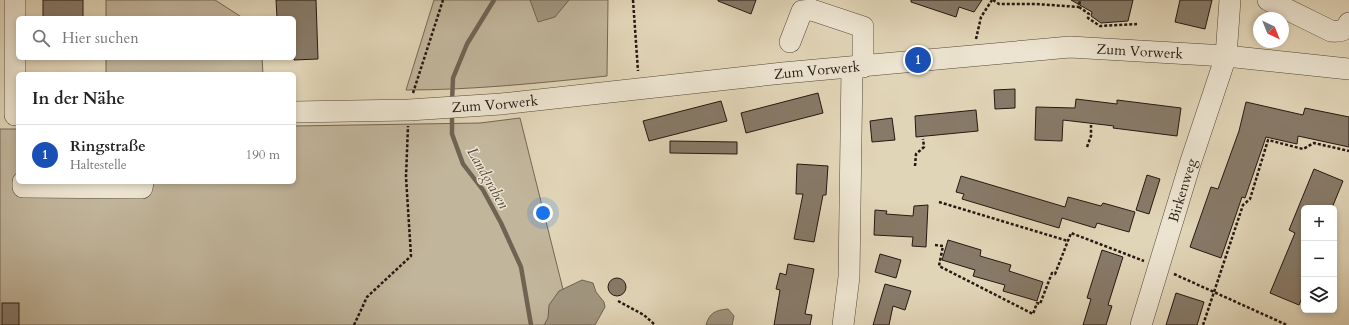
<!DOCTYPE html>
<html lang="de">
<head>
<meta charset="utf-8">
<style>
  body { margin:0; font-family:Cardo,serif; background:#f2f2f2; color:#222 }
  .controls { position:absolute; right:12px; bottom:12px; display:grid; overflow:hidden; border-radius:6px; box-shadow:0 2px 6px #0003 }
  .controls button { width:36px; height:36px; display:grid; place-items:center; padding:0; border:0; border-bottom:1px solid #e0e0e0; background:#fff; color:#222; font:20px sans-serif }
  .compass { position:absolute; left:1253px; top:12px; width:36px; height:36px; border-radius:50%; background:#fff; box-shadow:0 2px 6px #0003; rotate:137deg }
  .you { position:absolute; left:543px; top:213px; width:14px; height:14px; margin:-10px; border:3px solid #fff; border-radius:50%; background:#1a73e8; box-shadow:0 0 0 6px #1a73e833 }
  .badge { display:grid; place-items:center; width:26px; height:26px; border-radius:50%; background:#0b8043; color:#fff; font-size:13px; font-weight:700 }
  .pin { position:absolute; translate:-50% -50%; border:2px solid #fff; box-shadow:0 1px 4px #0006 }
  .list { margin:0; padding:0; list-style:none }
  h2 { display:flex; justify-content:space-between; align-items:center; height:52px; margin:0; padding:0 16px; font-size:17px }
  h2 small { font-size:13px; font-weight:400; color:#767676 }
  .list li { display:grid; grid-template-columns:26px 1fr auto; gap:12px; align-items:center; box-sizing:border-box; height:60px; padding:0 16px; border-top:1px solid #e0e0e0 }
  .list b { display:block; font-size:15px; white-space:nowrap }
  .list p { margin:0; font-size:13px; white-space:nowrap; color:#767676 }
  .list em { font-size:13px; font-style:normal; color:#767676 }
  .icon { flex:none; width:22px; height:22px; fill:none; stroke:currentColor; stroke-width:2; stroke-linecap:round; stroke-linejoin:round }
  .map { position:relative; flex:none; width:1349px; height:325px; overflow:hidden }
  .search { position:absolute; background:#fff; box-shadow:0 2px 6px #0003; left:16px; top:16px; width:280px; height:44px; display:flex; align-items:center; gap:10px; box-sizing:border-box; padding:0 14px; border-radius:6px; color:#767676; font-size:15px }
  .panel { position:absolute; background:#fff; box-shadow:0 2px 6px #0003; left:16px; top:72px; width:280px; height:112px; border-radius:6px }
  .map>svg:first-child { display:block }
  .green { fill:#c1b59b; stroke:#736656 }
  .water { fill:#a1957f; stroke:#6f6353 }
  .lines { fill:none; stroke-linecap:round; stroke-linejoin:round }
  .stream { stroke:#6f6353; stroke-width:4.5 }
  .building { fill:#877a68; stroke:#251812 }
  .minor-casing { stroke:#54473b; stroke-width:22 }
  .path { stroke:#251812; stroke-width:2.5; stroke-dasharray:3 2; stroke-linecap:butt }
  .minor { stroke:#ece4d0; stroke-width:21 }
  .labels { text-anchor:middle; dominant-baseline:central; stroke-width:3; stroke-linejoin:round; paint-order:stroke }
  .street-label { font-size:14px; fill:#251812; stroke:#ece4d0 }
  .water-label { font-size:15px; font-style:italic; fill:#574a3e; stroke:#ece4d0 }
</style>
</head>
<body>
<div class="map">
<svg width="1349" height="325" viewBox="0 0 1349 325">
  <rect width="100%" height="100%" fill="#e1d5b7"/>
  <filter id="stains"><feTurbulence type="fractalNoise" baseFrequency=".005" numOctaves="4"/><feColorMatrix values="0 0 0 0 .2 0 0 0 0 .09 0 0 0 0 .02 0 0 0 .5 -.17"/></filter>
  <radialGradient id="worn" r=".72"><stop offset=".6" stop-color="#630" stop-opacity="0"/><stop offset="1" stop-color="#630" stop-opacity=".3"/></radialGradient>
  <!-- green -->
  <g class="green">
    <polygon points="106,0 215,0 243,18 106,18"/>
    <path d="M434,0H608L607,76C540,83 473,90 406,90Z"/>
    <polygon points="106,58 262,58 263,74 106,74"/>
    <polygon points="520,118 572,325 0,325 0,129 18,129 18,182 294,182 294,126 480,123"/>
  </g>
  <!-- water -->
  <g class="water">
    <polygon points="530,0 569,0 555,17 538,22"/>
    <polygon points="582,280 593,283 596,292 604,302 605,307 595,325 544,325 548,318 549,305 559,291"/>
    <path d="M728,309L734,316L732,325H706C709,313 716,310 728,309Z"/>
  </g>
  <g class="lines">
    <!-- stream -->
    <g class="stream">
      <polyline points="452,102 453,78 467,44 494,0"/>
      <polyline points="452,113 452,134 463,164 483,190 501,223 521,267 531,325"/>
    </g>
  </g>
  <!-- building -->
  <g class="building">
    <rect x="43" y="0" width="40" height="18"/>
    <polygon points="276,0 316,0 318,59 294,60 294,18 277,18"/>
    <polygon points="718,0 756,0 751,14 718,1"/>
    <polygon points="911,0 982,0 974,12 959,7 956,17 911,2"/>
    <polygon points="1071,0 1133,0 1128,21 1101,23 1091,16 1092,12"/>
    <polygon points="1180,0 1212,0 1205,29 1175,22"/>
    <polygon points="1015,89 1015,108 995,109 994,90"/>
    <polygon points="818,93 823,113 746,133 741,113"/>
    <polygon points="1076,99 1117,104 1117,100 1181,108 1177,136 1113,128 1114,126 1063,120 1062,141 1035,140 1036,107 1075,108"/>
    <polygon points="721,101 727,121 649,141 643,121"/>
    <polygon points="1246,102 1303,115 1305,108 1349,117 1349,147 1298,136 1297,144 1266,137 1245,198 1242,197 1221,258 1190,247 1211,187 1218,189 1239,131"/>
    <polygon points="976,110 978,131 916,137 915,116"/>
    <polygon points="892,118 895,140 872,142 870,121"/>
    <polygon points="670,141 737,142 737,154 670,153"/>
    <polygon points="797,164 828,166 826,195 823,195 814,242 794,239 803,194 796,194"/>
    <polygon points="1314,169 1343,181 1332,208 1304,208 1304,293 1299,305 1270,293 1295,233 1289,230"/>
    <polygon points="1147,175 1160,179 1149,214 1136,210"/>
    <polygon points="961,176 1065,207 1068,197 1101,206 1103,203 1135,212 1129,232 1097,223 1095,228 1062,218 1059,228 962,199 964,194 956,192"/>
    <polygon points="928,205 926,247 912,246 913,237 874,235 875,210 887,211 886,214 913,216 914,206"/>
    <polygon points="948,240 981,250 980,256 1011,265 1009,271 1043,282 1037,301 1003,291 1005,285 973,276 975,270 942,260"/>
    <polygon points="1102,250 1123,257 1108,305 1112,306 1106,325 1083,325 1091,299 1087,298"/>
    <polygon points="880,254 901,260 896,278 875,272"/>
    <polygon points="788,264 814,269 805,314 812,315 810,325 774,325 780,290 776,289 780,273 786,275"/>
    <circle cx="617" cy="287" r="9"/>
    <polygon points="885,284 911,291 905,310 893,306 889,325 873,325"/>
    <polygon points="1176,293 1204,302 1197,325 1166,325"/>
    <rect x="2" y="303" width="17" height="22"/>
  </g>
  <g class="lines">
    <defs>
      <g id="minor">
        <polyline points="15,0 15,115"/>
        <path d="M1268,0L1331,31C1340,32 1345,31 1349,23"/>
        <polyline points="790,42 802,11 812,10 863,27 863,67"/>
        <path id="s1" d="M294,112L409,110L501,104L783,73L1070,47L1226,56L1349,69"/>
        <polyline points="23,182 23,187 142,188 143,182"/>
        <polyline points="843,325 849,277 852,68"/>
        <path id="s2" d="M1141,325L1190,164L1226,56L1230,0"/>
      </g>
    </defs>
    <!-- minor casing -->
    <use href="#minor" class="minor-casing"/>
    <!-- path -->
    <g class="path">
      <polyline points="633,0 638,71"/>
      <polyline points="993,0 999,4 1036,4 1079,7 1080,0"/>
      <polyline points="1079,7 1089,14 1088,18 1100,26 1137,24"/>
      <polyline points="976,39 981,17 992,0"/>
      <polyline points="413,93 443,0"/>
      <polyline points="1087,147 1091,136 1091,125"/>
      <polyline points="915,166 916,154 924,147 923,139"/>
      <polyline points="939,202 1068,241"/>
      <polyline points="935,245 943,246 939,266 1033,314 1037,303 1040,304 1052,273 1055,274 1071,233 1144,261"/>
      <polyline points="1174,274 1287,325"/>
      <polyline points="618,301 644,315 655,325"/>
      <polyline points="354,325 367,297 411,256 406,177 408,126"/>
      <polyline points="1203,325 1243,205 1250,199 1268,140 1303,149 1314,143 1349,151"/>
    </g>
    <!-- minor -->
    <use href="#minor" class="minor"/>
  </g>
  <g class="labels">
    <!-- street labels -->
    <g class="street-label">
      <text stroke="none"><textPath href="#s1" startOffset="849">Zum Vorwerk</textPath></text>
      <text stroke="none"><textPath href="#s1" startOffset="525">Zum Vorwerk</textPath></text>
      <text stroke="none"><textPath href="#s1" startOffset="201">Zum Vorwerk</textPath></text>
      <text stroke="none"><textPath href="#s2" startOffset="141">Birkenweg</textPath></text>
    </g>
    <!-- water labels -->
    <g class="water-label">
      <text transform="translate(488 178) rotate(60)">Landgraben</text>
    </g>
  </g>
  <rect width="100%" height="100%" filter="url(#stains)"/>
  <rect width="100%" height="100%" fill="url(#worn)"/>
</svg>
<div class="controls">
<button>+</button>
<button>−</button>
<button><svg class="icon" aria-label="layers" viewBox="0 0 24 24"><path d="M12 4l9 5-9 5-9-5zM3 14l9 5 9-5"/></svg></button>
</div>
<svg class="compass" viewBox="-18 -18 36 36"><path d="M0-13l5 13h-10z" fill="#e53935"/><path d="M0 13l5-13h-10z" fill="#767676"/></svg>
<div class="you"></div>
<div class="pin badge" style="left:918px;top:60px;background:#1a4fb4">1</div>
<div class="search"><svg class="icon" aria-label="search" viewBox="0 0 24 24"><circle cx="10" cy="10" r="6"/><path d="M15 15l6 6"/></svg>Hier suchen</div>
<section class="panel">
<h2>In der Nähe<small></small></h2>
<ul class="list">
<li><span class="badge" style="background:#1a4fb4">1</span><div><b>Ringstraße</b><p>Haltestelle</p></div><em>190 m</em></li>
</ul>
</section>
</div>
</body>
</html>
